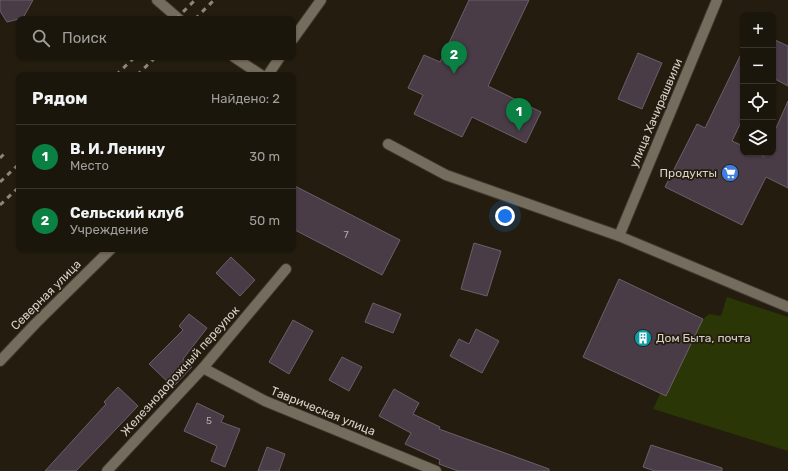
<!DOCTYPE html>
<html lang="ru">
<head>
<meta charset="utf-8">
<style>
  body { margin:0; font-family:Rubik,sans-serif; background:#282319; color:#f1f3f6 }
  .controls { position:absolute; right:12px; top:12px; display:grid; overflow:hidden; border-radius:8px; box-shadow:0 1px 3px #0004 }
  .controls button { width:36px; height:36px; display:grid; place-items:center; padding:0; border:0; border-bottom:1px solid #39352c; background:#1b160b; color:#f1f3f6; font:20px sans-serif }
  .you { position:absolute; left:505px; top:216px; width:14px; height:14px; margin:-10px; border:3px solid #fff; border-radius:50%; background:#1a73e8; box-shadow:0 0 0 6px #1a73e833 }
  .badge { display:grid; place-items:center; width:26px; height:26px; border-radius:50%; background:#0b8043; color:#fff; font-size:13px; font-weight:700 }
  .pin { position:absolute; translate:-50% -33px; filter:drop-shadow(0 1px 2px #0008) }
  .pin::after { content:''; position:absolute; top:21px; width:14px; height:12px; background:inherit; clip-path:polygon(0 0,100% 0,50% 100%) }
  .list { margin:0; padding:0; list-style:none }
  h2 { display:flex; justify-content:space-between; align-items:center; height:52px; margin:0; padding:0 16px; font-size:17px }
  h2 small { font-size:13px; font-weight:400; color:#a09f9d }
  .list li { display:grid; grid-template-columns:26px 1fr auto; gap:12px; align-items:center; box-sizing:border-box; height:64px; padding:0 16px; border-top:1px solid #39352c }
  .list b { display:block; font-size:15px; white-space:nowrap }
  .list p { margin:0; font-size:13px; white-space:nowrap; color:#a09f9d }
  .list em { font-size:13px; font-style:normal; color:#a09f9d }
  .icon { flex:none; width:22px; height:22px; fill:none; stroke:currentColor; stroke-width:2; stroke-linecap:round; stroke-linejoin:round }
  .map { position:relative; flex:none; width:788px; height:471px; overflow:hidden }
  .search { position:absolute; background:#1b160b; box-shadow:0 1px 3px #0004; left:16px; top:16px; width:280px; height:44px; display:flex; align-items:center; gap:10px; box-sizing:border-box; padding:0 14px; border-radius:8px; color:#a09f9d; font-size:15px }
  .panel { position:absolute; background:#1b160b; box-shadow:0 1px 3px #0004; left:16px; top:72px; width:280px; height:180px; border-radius:8px }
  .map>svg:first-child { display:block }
  .green { fill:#2a3606 }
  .building { fill:#493c47; stroke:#6d5e6a }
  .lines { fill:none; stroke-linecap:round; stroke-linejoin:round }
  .minor-casing { stroke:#3d3830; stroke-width:12 }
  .minor { stroke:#746c5c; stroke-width:10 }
  .rail { stroke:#8c867b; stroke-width:3; stroke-dasharray:5 5; stroke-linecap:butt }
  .labels { text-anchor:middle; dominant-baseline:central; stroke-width:3.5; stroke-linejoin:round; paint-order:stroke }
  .number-label { font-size:10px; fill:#b4aca8 }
  .street-label { font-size:12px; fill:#d7d2c9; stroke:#241d0f }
  .poi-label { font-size:12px; fill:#d7d2c9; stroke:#241d0f; text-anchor:end }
</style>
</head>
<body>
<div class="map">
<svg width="788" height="471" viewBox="0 0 788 471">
  <rect width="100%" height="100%" fill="#241d0f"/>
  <!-- green -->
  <polygon class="green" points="727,297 788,317 788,451 653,409 689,332 709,314 721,316"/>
  <!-- building -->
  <g class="building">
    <polygon points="0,0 33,0 23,18 7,22 0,11"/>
    <polygon points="469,0 529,0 488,86 541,112 526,143 472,117 462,137 414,114 423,95 408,88 424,55 440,62"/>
    <polygon points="773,39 788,46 788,86 773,78"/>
    <polygon points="743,50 743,118 732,141 743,146 743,153 756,153 764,157 765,153 773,153 773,135 788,101 788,188 766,177 742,225 665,187 697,124 705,128"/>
    <polygon points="638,53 662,63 642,109 618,99"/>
    <polygon points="293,185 400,240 382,275 293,229"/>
    <polygon points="474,243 501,251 487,296 461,289"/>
    <polygon points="231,257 255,280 240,296 216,273"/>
    <polygon points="619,279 703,319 666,396 583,357"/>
    <polygon points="373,303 401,314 393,333 365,322"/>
    <polygon points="189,314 207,328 183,359 192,367 173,387 149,364 183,330 179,326"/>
    <polygon points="293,320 313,331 289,374 269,362"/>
    <polygon points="476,329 499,341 482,373 450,356 459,339 469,344"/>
    <polygon points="342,357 362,367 349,391 329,380"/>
    <polygon points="118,387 138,406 76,471 45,471 106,404 104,402"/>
    <polygon points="394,389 419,403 413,414 440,427 439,429 549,469 549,471 458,471 439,464 440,460 405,444 411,433 379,416"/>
    <polygon points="197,403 224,416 221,422 240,429 225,467 211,461 217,446 184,431"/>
    <polygon points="651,445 722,468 722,471 655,471 643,467"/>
    <polygon points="267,447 285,454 279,471 258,471"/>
  </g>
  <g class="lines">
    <defs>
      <g id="minor">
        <polyline points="157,0 179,19"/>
        <polyline points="293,39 321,0"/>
        <polyline points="234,57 261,75"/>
        <polyline points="268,75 280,57"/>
        <polyline points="388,144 446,175 619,236 788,307"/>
        <polyline points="619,236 717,0"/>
        <polyline points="0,361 36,323 111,249"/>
        <polyline points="203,368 265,401 436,471"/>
        <polyline points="107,471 203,368 286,269"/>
      </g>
    </defs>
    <!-- minor casing -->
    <use href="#minor" class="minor-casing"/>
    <!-- minor -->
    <use href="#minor" class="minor"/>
    <!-- rail -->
    <g class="rail">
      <polyline points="176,19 195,0"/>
      <polyline points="195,19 214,0"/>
      <polyline points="116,75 135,57"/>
      <polyline points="137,75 156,57"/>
      <polyline points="0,158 6,152"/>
      <polyline points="0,182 19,164"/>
      <polyline points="0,205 19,187"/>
    </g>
  </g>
  <!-- icons -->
  <defs>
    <symbol id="supermarket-disc" viewBox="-11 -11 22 22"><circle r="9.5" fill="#3f7fe0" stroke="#241d0f"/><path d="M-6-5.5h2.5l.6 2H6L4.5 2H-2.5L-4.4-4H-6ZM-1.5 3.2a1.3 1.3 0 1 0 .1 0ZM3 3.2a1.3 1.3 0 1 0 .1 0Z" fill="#fff"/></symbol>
    <symbol id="building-disc" viewBox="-11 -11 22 22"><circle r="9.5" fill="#0f9aa8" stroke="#241d0f"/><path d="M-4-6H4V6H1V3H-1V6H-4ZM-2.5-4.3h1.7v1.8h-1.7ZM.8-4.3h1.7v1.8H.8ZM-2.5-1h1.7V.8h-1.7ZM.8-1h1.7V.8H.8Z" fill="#fff"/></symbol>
  </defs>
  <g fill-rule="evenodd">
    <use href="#supermarket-disc" x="720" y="163" width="20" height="20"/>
    <use href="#building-disc" x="633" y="328" width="20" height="20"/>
  </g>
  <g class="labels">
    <!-- number labels -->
    <g class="number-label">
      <text x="346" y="235">7</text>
      <text x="209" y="421">5</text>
    </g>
    <!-- street labels -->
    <g class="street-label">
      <text transform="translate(656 113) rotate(-67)">улица Хачирашвили</text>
      <text transform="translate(46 295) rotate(-45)">Северная улица</text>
      <text transform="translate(180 371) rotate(-48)">Железнодорожный переулок</text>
      <text transform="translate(323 411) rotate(22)">Таврическая улица</text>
    </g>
    <!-- poi labels -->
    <g class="poi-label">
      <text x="717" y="173">Продукты</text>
      <text x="656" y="338" text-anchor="start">Дом Быта, почта</text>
    </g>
  </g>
</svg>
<div class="controls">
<button>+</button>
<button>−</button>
<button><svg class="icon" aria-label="locate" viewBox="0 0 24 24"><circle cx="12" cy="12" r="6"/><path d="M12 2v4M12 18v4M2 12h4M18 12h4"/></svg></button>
<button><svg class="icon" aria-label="layers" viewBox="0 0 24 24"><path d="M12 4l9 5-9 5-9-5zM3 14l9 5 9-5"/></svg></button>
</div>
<div class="you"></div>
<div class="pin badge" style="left:519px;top:131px">1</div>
<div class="pin badge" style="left:454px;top:74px">2</div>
<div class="search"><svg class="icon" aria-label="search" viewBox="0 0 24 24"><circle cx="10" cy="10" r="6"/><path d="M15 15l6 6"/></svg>Поиск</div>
<section class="panel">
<h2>Рядом<small>Найдено: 2</small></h2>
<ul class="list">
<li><span class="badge">1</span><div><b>В. И. Ленину</b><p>Место</p></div><em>30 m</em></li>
<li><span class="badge">2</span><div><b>Сельский клуб</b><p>Учреждение</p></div><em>50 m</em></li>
</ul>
</section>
</div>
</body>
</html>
